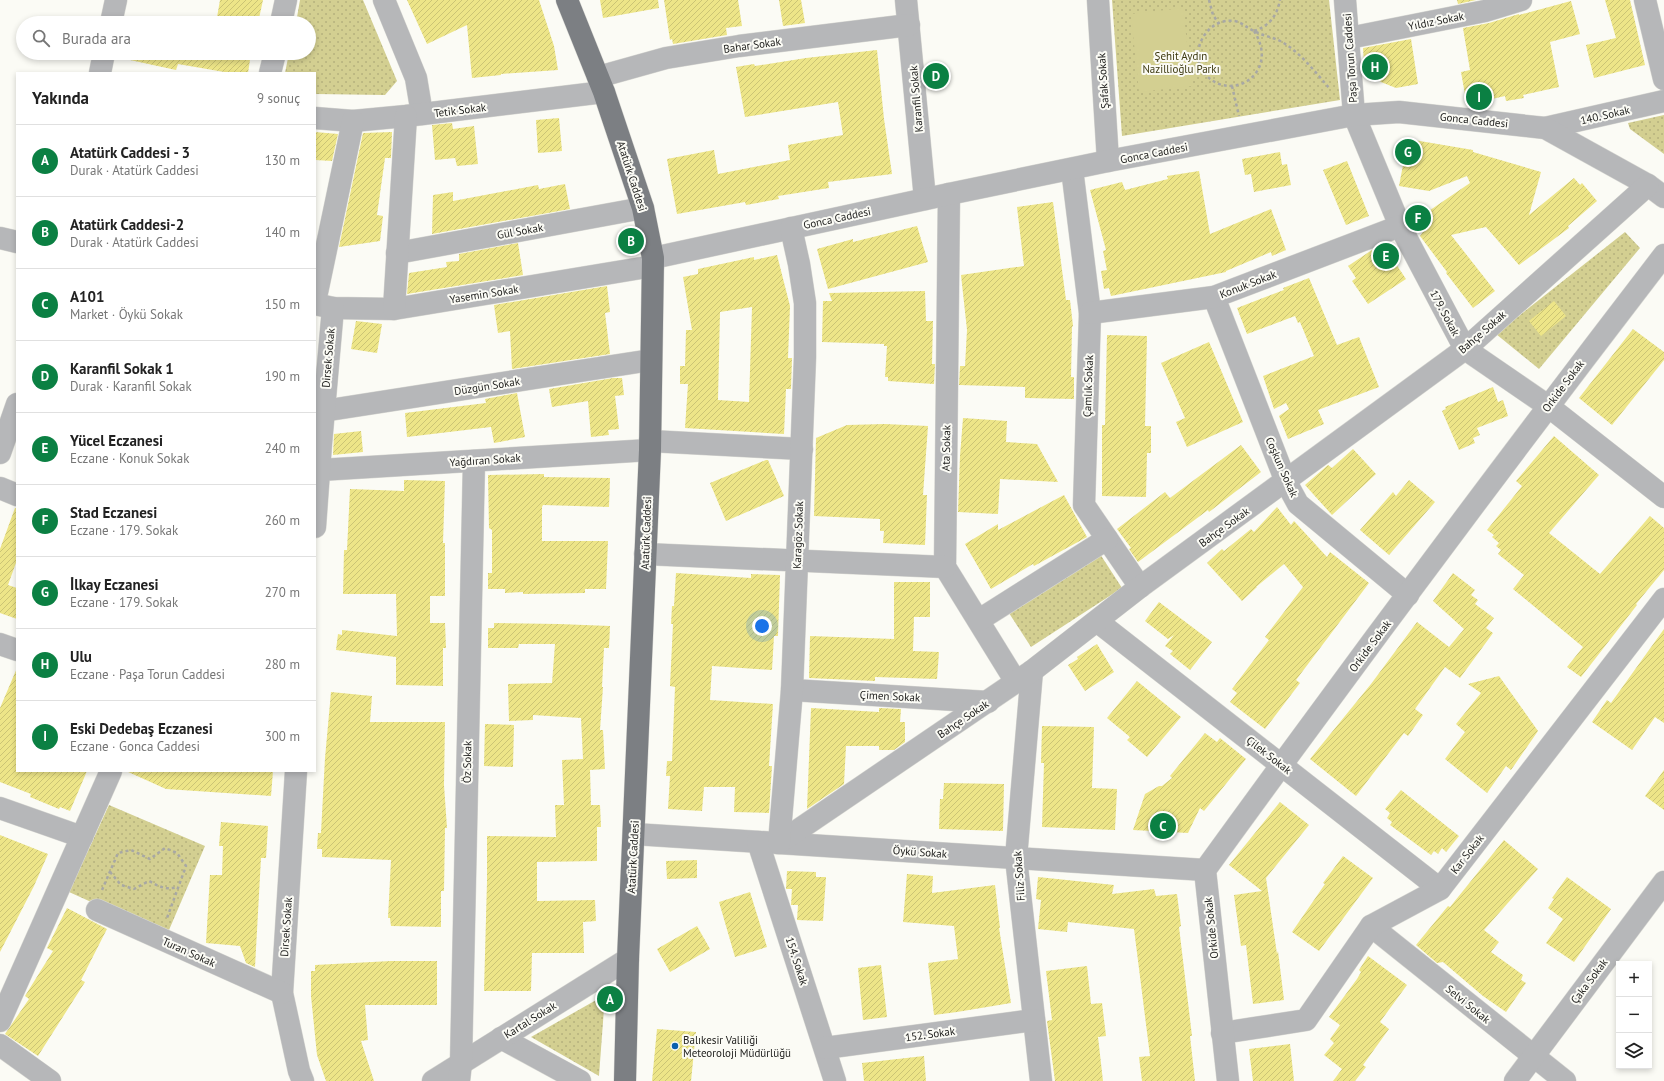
<!DOCTYPE html>
<html lang="tr">
<head>
<meta charset="utf-8">
<style>
  body { margin:0; font-family:"PT Sans",sans-serif; background:#f6f6f6; color:#222 }
  .controls { position:absolute; right:12px; bottom:12px; display:grid; overflow:hidden; border-radius:0px; box-shadow:0 2px 6px #0003 }
  .controls button { width:36px; height:36px; display:grid; place-items:center; padding:0; border:0; border-bottom:1px solid #e0e0e0; background:#fff; color:#222; font:20px sans-serif }
  .you { position:absolute; left:762px; top:626px; width:14px; height:14px; margin:-10px; border:3px solid #fff; border-radius:50%; background:#1a73e8; box-shadow:0 0 0 6px #1a73e833 }
  .badge { display:grid; place-items:center; width:26px; height:26px; border-radius:50%; background:#0b8043; color:#fff; font-size:13px; font-weight:700 }
  .pin { position:absolute; translate:-50% -50%; border:2px solid #fff; box-shadow:0 1px 4px #0006 }
  .list { margin:0; padding:0; list-style:none }
  h2 { display:flex; justify-content:space-between; align-items:center; height:52px; margin:0; padding:0 16px; font-size:17px }
  h2 small { font-size:13px; font-weight:400; color:#767676 }
  .list li { display:grid; grid-template-columns:26px 1fr auto; gap:12px; align-items:center; box-sizing:border-box; height:72px; padding:0 16px; border-top:1px solid #e0e0e0 }
  .list b { display:block; font-size:15px; white-space:nowrap }
  .list p { margin:0; font-size:13px; white-space:nowrap; color:#767676 }
  .list em { font-size:13px; font-style:normal; color:#767676 }
  .icon { flex:none; width:22px; height:22px; fill:none; stroke:currentColor; stroke-width:2; stroke-linecap:round; stroke-linejoin:round }
  .map { position:relative; flex:none; width:1664px; height:1081px; overflow:hidden }
  .search { position:absolute; background:#fff; box-shadow:0 2px 6px #0003; left:16px; top:16px; width:300px; height:44px; display:flex; align-items:center; gap:10px; box-sizing:border-box; padding:0 14px; border-radius:22px; color:#767676; font-size:15px }
  .panel { position:absolute; background:#fff; box-shadow:0 2px 6px #0003; left:16px; top:72px; width:300px; height:700px; border-radius:0px }
  .map>svg:first-child { display:block }
  .grass { fill:url(#grass-dots) }
  .garden { fill:#d3cf91 }
  .building { fill:url(#building-hatch); fill-rule:evenodd }
  .lines { fill:none; stroke-linecap:round; stroke-linejoin:round }
  .minor-casing { stroke:#d8d8d3; stroke-width:23 }
  .major-casing { stroke:#d8d8d3; stroke-width:23 }
  .path { stroke:#a8a8a4; stroke-width:2.5; stroke-dasharray:3 3; stroke-linecap:butt }
  .minor { stroke:#b6b7b9; stroke-width:22 }
  .major { stroke:#7c7f83; stroke-width:22 }
  .poi-dot { fill:#0c61af; stroke:#fbfbf5; stroke-width:1.5 }
  .labels { text-anchor:middle; dominant-baseline:central; stroke-width:4; stroke-linejoin:round; paint-order:stroke }
  .street-label { font-size:11px; fill:#222220; stroke:#fbfbf5 }
  .park-label { font-size:11px; fill:#3d3911; stroke:#fbfbf5 }
  .poi-label { font-size:11px; fill:#222220; stroke:#fbfbf5; text-anchor:start }
</style>
</head>
<body>
<div class="map">
<svg width="1664" height="1081" viewBox="0 0 1664 1081">
  <defs>
    <pattern id="grass-dots" width="8" height="8" patternUnits="userSpaceOnUse"><rect width="8" height="8" fill="#d3cf91"/><path d="M2 2h.1M6 6h.1" fill="none" stroke="#b5b17d" stroke-width="1.8" stroke-linecap="round"/></pattern>
    <pattern id="building-hatch" width="6" height="6" patternUnits="userSpaceOnUse"><rect width="6" height="6" fill="#ede588"/><path d="M-1 1l2-2M0 6l6-6M5 7l2-2" fill="none" stroke="#cbc475"/></pattern>
  </defs>
  <rect width="100%" height="100%" fill="#fbfbf5"/>
  <!-- grass -->
  <g class="grass">
    <polygon points="300,0 363,0 397,81 385,95 315,94 315,73 285,73 289,53 309,53 309,23 296,23"/>
    <polygon points="1112,0 1329,0 1340,100 1122,136"/>
    <polygon points="1664,115 1664,154 1630,129 1628,123"/>
    <polygon points="1625,232 1640,248 1539,369 1496,334"/>
    <polygon points="1100,554 1122,588 1031,647 1009,613"/>
    <polygon points="109,805 205,846 169,930 97,900 89,901 69,892"/>
    <polygon points="605,995 599,1076 531,1037"/>
  </g>
  <!-- garden -->
  <polygon class="garden" points="1183,8 1192,86 1139,92 1131,14"/>
  <!-- building -->
  <g class="building">
    <polygon points="220,0 263,0 258,23 216,23"/>
    <polygon points="407,0 539,0 554,46 558,70 501,74 501,75 472,78 467,25 427,44"/>
    <polygon points="600,0 658,0 659,8 603,18"/>
    <polygon points="664,0 738,0 742,26 726,28 727,35 673,44 672,39 670,40"/>
    <polygon points="779,0 801,0 805,23 783,26"/>
    <polygon points="1457,0 1476,0 1458,4"/>
    <polygon points="1605,0 1630,0 1645,65 1594,78 1586,45 1616,38"/>
    <polygon points="1571,1 1580,34 1550,42 1559,87 1523,95 1524,98 1506,101 1505,96 1479,102 1479,98 1466,100 1461,72 1470,70 1463,28 1489,23 1519,14 1519,15"/>
    <polygon points="1411,39 1418,84 1396,88 1381,82 1367,67 1367,64 1364,64 1363,48"/>
    <polygon points="877,50 884,119 892,174 828,182 829,188 778,196 779,199 746,205 745,202 677,214 667,159 714,150 718,174 790,160 788,145 843,135 838,102 745,117 736,67 754,64 755,66 806,58"/>
    <polygon points="131,53 251,53 248,73 230,73 178,64 176,70 130,60"/>
    <polygon points="559,118 562,151 538,153 536,120"/>
    <polygon points="452,123 453,129 474,126 478,164 457,166 455,158 435,160 432,125"/>
    <polygon points="315,132 338,134 332,161 315,160"/>
    <polygon points="392,132 391,158 385,158 377,215 383,216 380,241 339,247 363,133"/>
    <polygon points="1408,139 1473,150 1473,152 1541,172 1529,215 1574,178 1580,185 1582,183 1597,201 1568,226 1569,228 1519,265 1486,227 1451,235 1495,291 1473,308 1446,273 1447,272 1420,236 1423,232 1414,221 1470,183 1467,176 1429,191 1399,186"/>
    <polygon points="1280,152 1282,165 1287,164 1291,185 1254,192 1251,174 1245,175 1242,159"/>
    <polygon points="1347,161 1369,216 1346,225 1323,170"/>
    <polygon points="1199,171 1210,234 1271,209 1286,250 1272,256 1271,252 1226,271 1226,272 1111,296 1109,288 1104,289 1101,271 1107,270 1103,251 1106,250 1090,190 1122,182 1125,190 1168,179 1167,176"/>
    <polygon points="565,184 570,209 432,234 433,195 453,192 453,201 538,185 539,189"/>
    <polygon points="1053,202 1066,300 1070,300 1073,326 1072,327 1071,377 1074,377 1074,399 1025,398 1025,387 959,385 960,366 965,366 967,330 961,275 1024,266 1017,207"/>
    <polygon points="917,226 928,262 828,289 817,249 853,239 853,242"/>
    <polygon points="518,243 523,275 407,294 409,273 447,267 446,262 459,261 459,254"/>
    <polygon points="1384,246 1406,279 1368,304 1352,281 1356,278 1348,266 1372,250"/>
    <path d="M777,255L790,306L788,358H792L791,389H786L784,434L685,428L688,384H680V366H685L686,330H692L683,277L698,274V269L754,257V260ZM752,307L749,402L718,400L720,312Z"/>
    <polygon points="1309,278 1337,345 1359,337 1379,387 1318,410 1324,424 1288,439 1279,416 1289,409 1286,403 1274,409 1263,376 1314,356 1300,322 1298,323 1295,316 1247,334 1237,308 1284,290 1283,288"/>
    <polygon points="607,286 610,312 605,313 610,354 512,369 510,331 498,333 494,305"/>
    <polygon points="925,291 926,321 933,321 932,364 935,364 934,384 888,381 888,377 885,377 887,346 884,346 884,344 822,342 823,301 832,301 829,293"/>
    <polygon points="1554,301 1566,316 1541,336 1529,321"/>
    <polygon points="356,321 382,324 377,353 351,349"/>
    <polygon points="1633,329 1664,352 1664,360 1612,425 1579,398"/>
    <polygon points="1107,335 1147,336 1145,426 1151,426 1151,453 1147,453 1146,497 1102,496 1102,425 1105,425"/>
    <polygon points="1209,342 1243,422 1187,447 1176,422 1185,418 1161,363"/>
    <polygon points="613,378 622,378 624,395 615,396 619,429 608,430 609,435 591,437 588,401 552,407 549,389"/>
    <polygon points="1493,387 1498,402 1503,400 1508,416 1477,428 1480,435 1473,438 1475,443 1459,450 1442,411 1446,409 1445,407"/>
    <polygon points="517,393 525,437 494,443 491,427 407,437 405,413 486,403 485,399"/>
    <polygon points="963,418 1007,421 1006,442 1037,444 1058,482 1000,479 998,514 958,512 960,456"/>
    <polygon points="885,424 928,426 923,495 927,495 925,545 883,543 884,531 880,531 880,519 814,516 816,438 847,425"/>
    <polygon points="361,431 363,452 333,455 334,434"/>
    <polygon points="1554,436 1599,475 1549,533 1600,574 1650,516 1664,528 1664,570 1636,604 1637,605 1581,677 1567,667 1583,647 1513,589 1524,575 1498,554 1501,550 1496,546 1499,543 1492,537 1494,535 1487,530 1522,486 1516,481"/>
    <polygon points="1241,445 1261,472 1209,512 1208,510 1138,562 1129,549 1131,548 1117,529 1165,492 1170,498"/>
    <polygon points="1353,449 1376,474 1332,515 1305,485 1328,465 1332,468"/>
    <polygon points="766,460 768,460 784,496 726,521 710,483"/>
    <polygon points="544,474 544,477 610,478 609,507 543,505 542,507 542,541 608,541 606,589 585,589 585,593 523,594 523,592 505,593 505,589 488,589 488,573 492,573 492,530 489,528 488,475"/>
    <polygon points="404,480 445,481 443,543 445,543 445,596 430,596 430,623 445,623 446,648 443,648 443,686 396,685 396,657 336,650 338,634 342,635 342,630 397,636 396,594 343,594 344,550 347,550 350,489 404,491"/>
    <polygon points="1409,480 1435,502 1389,555 1360,530 1393,492 1396,496"/>
    <polygon points="1064,495 1087,537 1034,566 1033,564 991,589 965,544 998,524 998,530"/>
    <polygon points="1277,507 1291,525 1294,521 1327,557 1330,552 1369,583 1296,680 1300,683 1265,729 1230,702 1237,693 1232,689 1269,640 1265,637 1303,587 1284,564 1256,587 1257,587 1242,601 1207,563 1222,549 1224,551 1251,529 1254,532"/>
    <polygon points="15,508 17,508 17,560 8,585 17,588 17,619 0,613 0,549"/>
    <polygon points="676,573 751,578 751,574 780,575 778,636 774,636 772,670 712,666 710,700 773,704 769,766 772,766 769,813 734,812 735,787 704,787 702,811 668,809 670,776 666,776 667,761 672,761 675,687 670,686 673,624 671,624 672,606 674,606"/>
    <polygon points="1453,573 1475,590 1471,595 1478,600 1475,604 1494,618 1486,628 1493,633 1460,678 1445,667 1415,709 1423,715 1408,736 1404,733 1356,796 1310,759 1371,684 1417,622 1449,647 1464,629 1433,601"/>
    <polygon points="894,582 930,582 930,617 914,617 913,651 939,652 937,679 875,677 875,681 809,678 810,636 894,639"/>
    <polygon points="1159,602 1212,642 1190,670 1170,654 1173,651 1165,646 1174,635 1168,639 1145,621"/>
    <polygon points="494,623 559,624 610,626 609,648 604,648 602,687 603,687 600,730 603,730 605,769 590,770 591,805 600,805 601,827 597,827 597,861 537,862 537,901 595,900 596,921 583,922 584,953 532,953 531,991 484,991 487,881 487,836 556,837 555,805 564,805 562,760 583,759 581,718 533,715 533,720 509,721 508,684 552,683 555,644 519,644 518,648 488,648 488,628 494,628"/>
    <polygon points="1664,629 1664,723 1655,717 1632,750 1592,722 1607,700 1611,703"/>
    <polygon points="1097,644 1114,672 1085,691 1068,665 1078,659 1077,657"/>
    <polygon points="17,668 17,771 87,771 70,811 60,807 59,809 30,797 31,794 0,782 0,708"/>
    <polygon points="1499,676 1538,731 1511,770 1506,766 1487,793 1445,759 1465,732 1456,724 1481,693 1468,684"/>
    <polygon points="1137,681 1181,717 1147,757 1127,740 1130,737 1107,718"/>
    <polygon points="331,692 372,696 370,722 445,722 444,785 447,828 445,828 444,891 441,891 441,927 391,926 390,918 388,918 391,860 322,857 322,849 317,849 318,833 321,833 325,758"/>
    <polygon points="811,708 879,712 879,708 901,709 900,722 905,722 905,742 894,750 879,750 879,746 846,746 844,784 807,809"/>
    <polygon points="485,724 514,725 513,767 484,766"/>
    <polygon points="1042,726 1094,727 1092,788 1117,789 1115,830 1042,827 1044,763 1041,763"/>
    <polygon points="1205,733 1217,742 1220,738 1246,759 1204,811 1200,808 1188,833 1133,830 1145,794 1159,786 1162,786 1172,778 1170,776"/>
    <polygon points="1664,770 1664,810 1645,796"/>
    <polygon points="126,771 273,771 271,796 166,789"/>
    <polygon points="944,783 1004,784 1003,831 939,829 940,799 943,799"/>
    <polygon points="1401,790 1459,836 1446,852 1442,848 1438,854 1434,851 1431,855 1390,825 1392,822 1387,818 1390,813 1385,809"/>
    <polygon points="1280,802 1309,825 1266,878 1277,954 1278,951 1284,1000 1253,1004 1246,945 1241,946 1234,895 1262,891 1229,865"/>
    <polygon points="221,822 268,826 266,858 261,858 255,967 246,963 240,946 206,943 210,875 222,875 223,846 219,846"/>
    <polygon points="0,835 48,854 34,886 0,952"/>
    <polygon points="1504,840 1538,869 1484,930 1499,942 1491,952 1523,975 1521,980 1526,983 1506,1012 1483,996 1443,962 1437,963 1416,945 1448,906 1450,907"/>
    <polygon points="1343,856 1373,878 1319,951 1292,932 1325,884 1323,883"/>
    <polygon points="697,860 697,878 667,879 666,861"/>
    <polygon points="787,871 816,872 816,877 826,877 823,921 797,920 798,905 791,905 792,889 786,889"/>
    <polygon points="907,874 933,876 932,893 995,885 1000,928 999,928 1011,1003 957,1012 934,1015 928,963 958,959 954,926 903,922"/>
    <polygon points="1038,877 1114,885 1112,894 1154,889 1156,896 1177,894 1181,926 1179,927 1192,1036 1190,1036 1195,1081 1142,1081 1139,1057 1150,1056 1134,929 1068,922 1067,932 1038,929 1041,900 1036,899"/>
    <polygon points="1567,877 1611,909 1574,962 1546,943 1563,919 1548,908 1554,899 1552,898"/>
    <polygon points="750,892 767,947 735,957 719,902"/>
    <polygon points="67,908 107,929 81,980 85,982 38,1056 5,1034 29,999 25,996 53,951 47,948"/>
    <polygon points="697,926 710,949 670,972 657,949"/>
    <polygon points="1368,956 1407,985 1380,1022 1389,1029 1363,1065 1366,1067 1355,1081 1333,1081 1342,1069 1324,1055 1334,1043 1330,1039 1340,1025 1329,1017 1357,979 1361,972 1359,970"/>
    <polygon points="391,961 437,961 437,1005 365,1005 368,1040 361,1041 374,1081 326,1081 317,1055 311,996 311,971 315,971 315,965"/>
    <polygon points="881,965 887,1017 863,1020 858,968"/>
    <polygon points="1087,966 1091,1004 1102,1003 1106,1036 1098,1037 1103,1081 1055,1081 1047,1021 1052,1020 1046,971"/>
    <polygon points="657,1029 696,1032 691,1081 652,1081"/>
    <polygon points="1290,1044 1294,1081 1253,1081 1249,1049"/>
    <polygon points="924,1056 926,1081 864,1081 862,1063"/>
  </g>
  <g class="lines">
    <defs>
      <g id="minor">
        <polyline points="384,0 416,78 422,114"/>
        <polyline points="906,0 925,199"/>
        <polyline points="1098,0 1108,161"/>
        <polyline points="1345,0 1354,115 1400,226 1465,349 1548,406 1664,497"/>
        <polyline points="1645,0 1664,79"/>
        <polyline points="111,23 116,0"/>
        <polyline points="281,23 286,0"/>
        <polyline points="1349,38 1485,11 1521,0"/>
        <polyline points="100,73 104,53"/>
        <polyline points="270,73 275,53"/>
        <polyline points="598,77 666,58 739,46 909,25"/>
        <polyline points="315,118 353,121 406,116 604,92"/>
        <polyline points="1545,128 1664,101"/>
        <polyline points="1072,169 1090,313 1084,505 1140,587"/>
        <polyline points="949,194 945,567 1016,682"/>
        <polyline points="0,238 17,242"/>
        <polyline points="397,253 643,208"/>
        <polyline points="653,258 949,194 1108,161 1354,115 1399,112 1545,128 1648,185 1664,197"/>
        <polyline points="1214,297 1286,482 1298,504 1408,595"/>
        <polyline points="315,302 353,121"/>
        <polyline points="315,304 333,308 394,309 653,266"/>
        <polyline points="394,309 406,116"/>
        <polyline points="1090,313 1214,297 1400,226"/>
        <polyline points="323,411 651,360"/>
        <polyline points="650,441 802,449"/>
        <polyline points="0,453 17,404"/>
        <polyline points="320,470 650,450"/>
        <polyline points="0,488 17,495"/>
        <polyline points="315,527 321,444 333,308"/>
        <polyline points="645,554 945,567"/>
        <polyline points="979,620 1107,539"/>
        <polyline points="1098,622 1440,889"/>
        <polyline points="0,644 17,650"/>
        <polyline points="1032,671 1016,858 1041,1081"/>
        <polyline points="792,690 988,702"/>
        <polyline points="296,771 282,993 299,1071 303,1081"/>
        <polyline points="0,808 82,837"/>
        <polyline points="634,834 1205,870"/>
        <polyline points="758,842 835,1081"/>
        <polyline points="779,843 1032,671 1140,587 1465,349 1648,185"/>
        <polyline points="779,843 792,690 805,357 805,303 799,264 791,228"/>
        <polyline points="97,910 282,993"/>
        <polyline points="1371,926 1565,1081"/>
        <polyline points="0,1021 111,771"/>
        <polyline points="1222,1033 1306,1020 1371,926 1440,889 1664,599"/>
        <polyline points="501,1038 580,1081"/>
        <polyline points="0,1045 50,1081"/>
        <polyline points="825,1048 1034,1020"/>
        <polyline points="433,1081 628,959"/>
        <polyline points="459,1081 461,1063 474,461"/>
        <path d="M1228,1081L1205,870C1355,663 1508,458 1664,255"/>
        <polyline points="1515,1081 1664,882"/>
      </g>
      <polyline id="major" points="567,0 604,92 643,208 653,258 650,450 628,959 625,1081"/>
    </defs>
    <!-- minor casing -->
    <use href="#minor" class="minor-casing"/>
    <!-- major casing -->
    <use href="#major" class="major-casing"/>
    <!-- path -->
    <g class="path">
      <polyline points="1209,0 1213,15 1219,24"/>
      <path d="M1254,31C1281,73 1231,104 1205,74C1187,52 1207,17 1235,21C1243,23 1247,28 1254,31C1263,36 1273,37 1282,42C1301,53 1316,73 1330,89"/>
      <path d="M1254,31C1269,26 1277,16 1280,0"/>
      <polyline points="1232,86 1239,116"/>
      <path d="M110,872L121,885L134,889L149,881C160,887 166,890 178,887"/>
      <polyline points="102,890 118,853 131,850 150,859 165,848 177,853 186,866 167,918"/>
    </g>
    <!-- minor -->
    <use href="#minor" class="minor"/>
    <!-- major -->
    <use href="#major" class="major"/>
  </g>
  <!-- markers -->
  <circle class="poi-dot" cx="675" cy="1046" r="4"/>
  <g class="labels">
    <!-- street labels -->
    <g class="street-label">
      <text transform="translate(1436 21) rotate(-11)">Yıldız Sokak</text>
      <text transform="translate(752 45) rotate(-8)">Bahar Sokak</text>
      <text transform="translate(1350 58) rotate(-94)">Paşa Torun Caddesi</text>
      <text transform="translate(1103 81) rotate(-94)">Şafak Sokak</text>
      <text transform="translate(916 99) rotate(-95)">Karanfil Sokak</text>
      <text transform="translate(460 110) rotate(-7)">Tetik Sokak</text>
      <text transform="translate(1605 115) rotate(-13)">140. Sokak</text>
      <text transform="translate(1474 120) rotate(6)">Gonca Caddesi</text>
      <text transform="translate(1154 153) rotate(-11)">Gonca Caddesi</text>
      <text transform="translate(632 176) rotate(72)">Atatürk Caddesi</text>
      <text transform="translate(837 218) rotate(-12)">Gonca Caddesi</text>
      <text transform="translate(520 231) rotate(-10)">Gül Sokak</text>
      <text transform="translate(1248 284) rotate(-21)">Konuk Sokak</text>
      <text transform="translate(484 294) rotate(-9)">Yasemin Sokak</text>
      <text transform="translate(1445 313) rotate(62)">179. Sokak</text>
      <text transform="translate(1482 332) rotate(-41)">Bahçe Sokak</text>
      <text transform="translate(328 358) rotate(-85)">Dirsek Sokak</text>
      <text transform="translate(487 386) rotate(-9)">Düzgün Sokak</text>
      <text transform="translate(1088 386) rotate(-88)">Çamlık Sokak</text>
      <text transform="translate(1563 386) rotate(-53)">Orkide Sokak</text>
      <text transform="translate(946 448) rotate(-89)">Ata Sokak</text>
      <text transform="translate(485 460) rotate(-4)">Yağdıran Sokak</text>
      <text transform="translate(1282 467) rotate(66)">Coşkun Sokak</text>
      <text transform="translate(1224 527) rotate(-36)">Bahçe Sokak</text>
      <text transform="translate(646 533) rotate(-88)">Atatürk Caddesi</text>
      <text transform="translate(798 535) rotate(-88)">Karagöz Sokak</text>
      <text transform="translate(1370 646) rotate(-53)">Orkide Sokak</text>
      <text transform="translate(890 696) rotate(3)">Çimen Sokak</text>
      <text transform="translate(963 719) rotate(-34)">Bahçe Sokak</text>
      <text transform="translate(1269 755) rotate(38)">Çilek Sokak</text>
      <text transform="translate(467 762) rotate(-89)">Öz Sokak</text>
      <text transform="translate(920 852) rotate(4)">Öykü Sokak</text>
      <text transform="translate(1467 854) rotate(-52)">Kar Sokak</text>
      <text transform="translate(633 857) rotate(-87)">Atatürk Caddesi</text>
      <text transform="translate(1019 876) rotate(-94)">Filiz Sokak</text>
      <text transform="translate(286 927) rotate(-86)">Dirsek Sokak</text>
      <text transform="translate(1211 928) rotate(-96)">Orkide Sokak</text>
      <text transform="translate(189 952) rotate(24)">Turan Sokak</text>
      <text transform="translate(797 961) rotate(72)">154. Sokak</text>
      <text transform="translate(1589 981) rotate(-53)">Çaka Sokak</text>
      <text transform="translate(1468 1004) rotate(39)">Selvi Sokak</text>
      <text transform="translate(530 1020) rotate(-32)">Kartal Sokak</text>
      <text transform="translate(930 1034) rotate(-8)">152. Sokak</text>
    </g>
    <!-- park labels -->
    <g class="park-label">
      <text x="1181" y="56">Şehit Aydın<tspan x="1181" dy="13">Nazillioğlu Parkı</tspan></text>
    </g>
    <!-- poi labels -->
    <g class="poi-label">
      <text x="683" y="1040">Balıkesir Valiliği<tspan x="683" dy="13">Meteoroloji Müdürlüğü</tspan></text>
    </g>
  </g>
</svg>
<div class="controls">
<button>+</button>
<button>−</button>
<button><svg class="icon" aria-label="layers" viewBox="0 0 24 24"><path d="M12 4l9 5-9 5-9-5zM3 14l9 5 9-5"/></svg></button>
</div>
<div class="you"></div>
<div class="pin badge" style="left:610px;top:999px">A</div>
<div class="pin badge" style="left:631px;top:241px">B</div>
<div class="pin badge" style="left:1163px;top:826px">C</div>
<div class="pin badge" style="left:936px;top:76px">D</div>
<div class="pin badge" style="left:1386px;top:256px">E</div>
<div class="pin badge" style="left:1418px;top:218px">F</div>
<div class="pin badge" style="left:1408px;top:152px">G</div>
<div class="pin badge" style="left:1375px;top:67px">H</div>
<div class="pin badge" style="left:1479px;top:97px">I</div>
<div class="search"><svg class="icon" aria-label="search" viewBox="0 0 24 24"><circle cx="10" cy="10" r="6"/><path d="M15 15l6 6"/></svg>Burada ara</div>
<section class="panel">
<h2>Yakında<small>9 sonuç</small></h2>
<ul class="list">
<li><span class="badge">A</span><div><b>Atatürk Caddesi - 3</b><p>Durak · Atatürk Caddesi</p></div><em>130 m</em></li>
<li><span class="badge">B</span><div><b>Atatürk Caddesi-2</b><p>Durak · Atatürk Caddesi</p></div><em>140 m</em></li>
<li><span class="badge">C</span><div><b>A101</b><p>Market · Öykü Sokak</p></div><em>150 m</em></li>
<li><span class="badge">D</span><div><b>Karanfil Sokak 1</b><p>Durak · Karanfil Sokak</p></div><em>190 m</em></li>
<li><span class="badge">E</span><div><b>Yücel Eczanesi</b><p>Eczane · Konuk Sokak</p></div><em>240 m</em></li>
<li><span class="badge">F</span><div><b>Stad Eczanesi</b><p>Eczane · 179. Sokak</p></div><em>260 m</em></li>
<li><span class="badge">G</span><div><b>İlkay Eczanesi</b><p>Eczane · 179. Sokak</p></div><em>270 m</em></li>
<li><span class="badge">H</span><div><b>Ulu</b><p>Eczane · Paşa Torun Caddesi</p></div><em>280 m</em></li>
<li><span class="badge">I</span><div><b>Eski Dedebaş Eczanesi</b><p>Eczane · Gonca Caddesi</p></div><em>300 m</em></li>
</ul>
</section>
</div>
</body>
</html>
